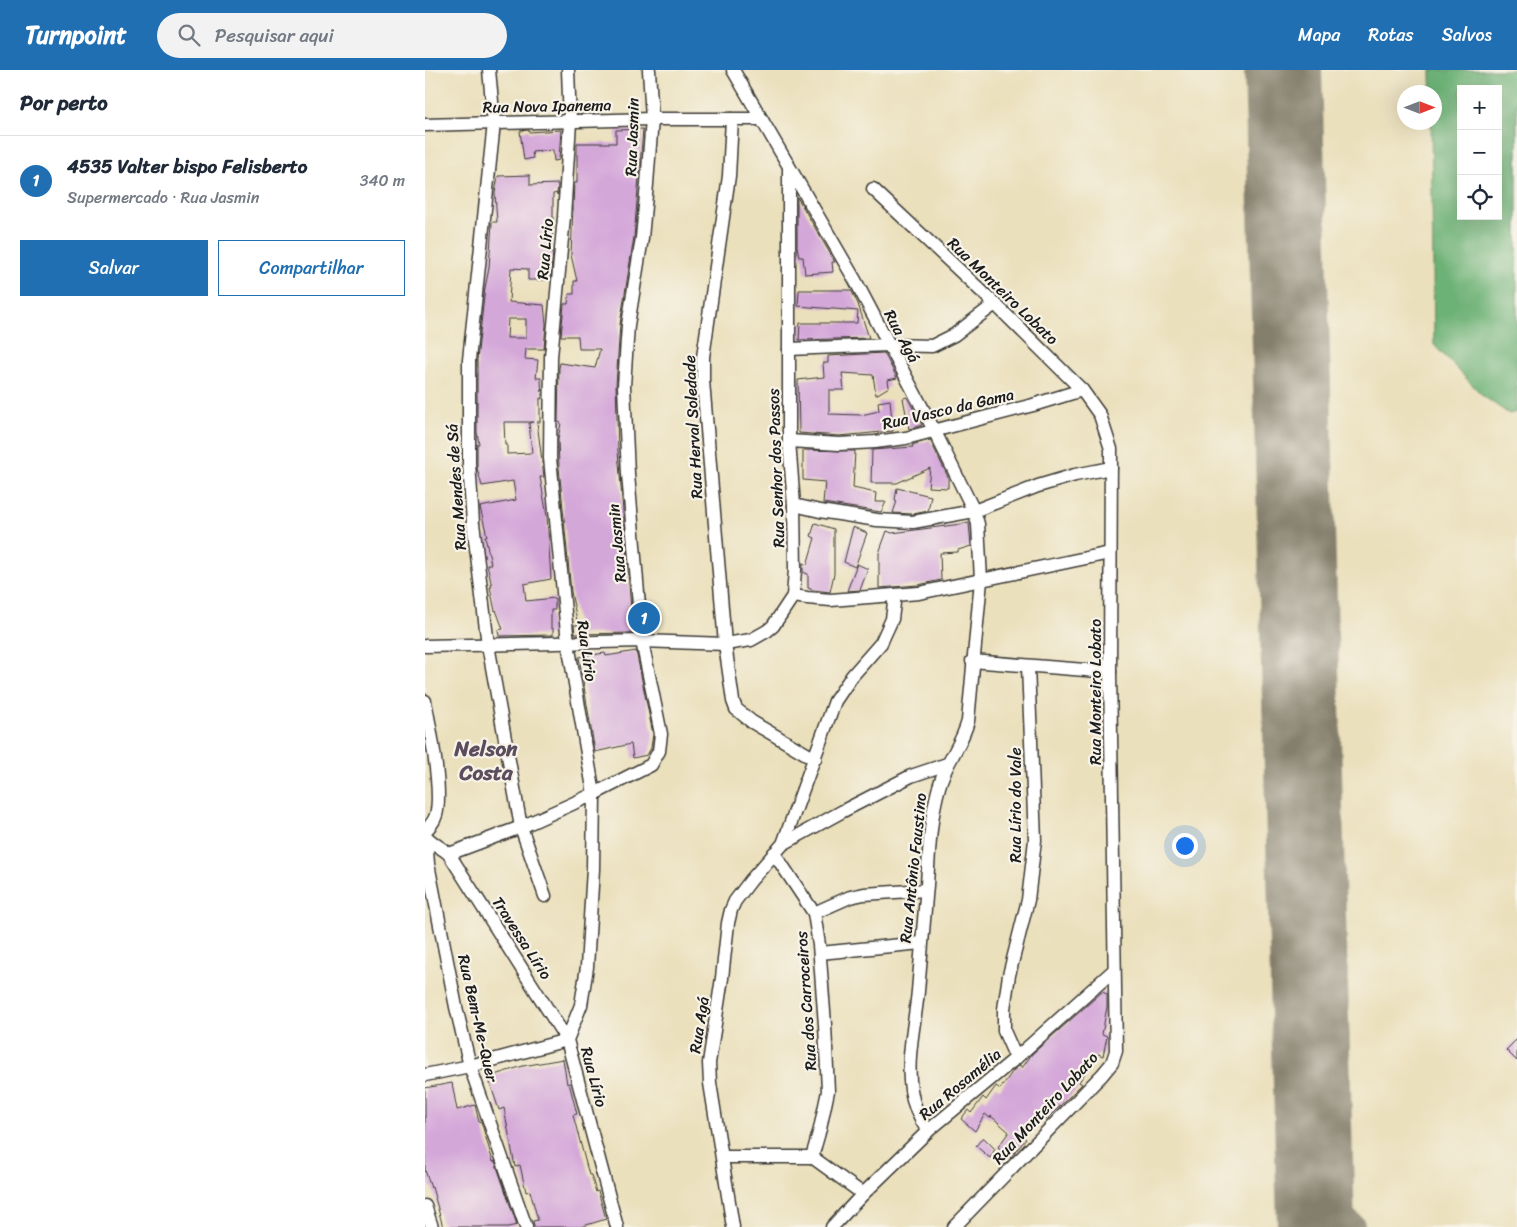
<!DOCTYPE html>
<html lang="pt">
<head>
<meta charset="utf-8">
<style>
  body { margin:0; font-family:Sriracha,sans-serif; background:#f2f2f3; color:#1f2937 }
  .controls { position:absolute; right:15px; top:15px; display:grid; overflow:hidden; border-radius:0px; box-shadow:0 5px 20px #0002 }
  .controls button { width:45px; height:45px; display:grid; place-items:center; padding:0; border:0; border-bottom:1px solid #e0e1e3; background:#fff; color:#1f2937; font:25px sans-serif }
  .compass { position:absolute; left:972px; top:15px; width:45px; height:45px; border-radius:50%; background:#fff; box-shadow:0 5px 20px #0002; rotate:90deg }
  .you { position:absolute; left:759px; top:775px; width:18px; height:18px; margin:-12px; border:4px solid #fff; border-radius:50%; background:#1a73e8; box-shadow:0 0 0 8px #1a73e833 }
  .badge { display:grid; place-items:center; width:32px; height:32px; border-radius:50%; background:#1f6fb2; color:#fff; font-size:16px; font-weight:700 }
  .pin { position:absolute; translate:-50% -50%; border:2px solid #fff; box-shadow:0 1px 5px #0006 }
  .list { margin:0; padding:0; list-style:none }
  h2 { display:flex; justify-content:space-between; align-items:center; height:65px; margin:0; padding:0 20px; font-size:21px }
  h2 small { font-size:16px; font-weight:400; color:#747a83 }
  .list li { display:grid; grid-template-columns:32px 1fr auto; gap:15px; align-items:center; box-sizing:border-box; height:90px; padding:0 20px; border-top:1px solid #e0e1e3 }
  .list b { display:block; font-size:19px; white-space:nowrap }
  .list p { margin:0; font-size:16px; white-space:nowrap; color:#747a83 }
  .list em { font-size:16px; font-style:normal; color:#747a83 }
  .actions { display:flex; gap:10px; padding:15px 20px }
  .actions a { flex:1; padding:11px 0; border:1px solid #1f6fb2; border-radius:0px; text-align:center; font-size:18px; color:#1f6fb2 }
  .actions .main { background:#1f6fb2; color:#fff }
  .icon { flex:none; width:28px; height:28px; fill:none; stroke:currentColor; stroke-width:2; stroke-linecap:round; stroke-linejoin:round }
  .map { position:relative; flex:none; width:1092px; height:1157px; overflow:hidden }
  header { display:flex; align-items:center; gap:30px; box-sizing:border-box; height:70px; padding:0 25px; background:#1f6fb2; color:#fff }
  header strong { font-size:24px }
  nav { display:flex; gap:28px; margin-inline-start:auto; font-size:18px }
  .search { width:350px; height:45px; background:#f2f2f3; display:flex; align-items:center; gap:12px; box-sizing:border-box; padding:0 18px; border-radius:28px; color:#747a83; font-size:19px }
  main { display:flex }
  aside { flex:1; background:#fff }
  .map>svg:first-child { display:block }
  .forest { fill:#6cb175; stroke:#446648; fill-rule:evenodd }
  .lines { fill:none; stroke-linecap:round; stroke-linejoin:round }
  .taxiway { stroke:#847e6c; stroke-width:31 }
  .runway { stroke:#847e6c; stroke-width:78 }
  .building { fill:#d4a7d9; fill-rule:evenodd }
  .street-casing { stroke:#3b3934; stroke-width:15 }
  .street { stroke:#fff; stroke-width:12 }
  .labels { text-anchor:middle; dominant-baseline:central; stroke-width:4.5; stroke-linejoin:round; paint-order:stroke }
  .street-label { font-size:16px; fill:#1c1c1c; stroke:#f7f3e8 }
  .district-label { font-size:21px; font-weight:bold; fill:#5c4d5e; stroke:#f7f3e8 }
</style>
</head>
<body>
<header>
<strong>Turnpoint</strong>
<div class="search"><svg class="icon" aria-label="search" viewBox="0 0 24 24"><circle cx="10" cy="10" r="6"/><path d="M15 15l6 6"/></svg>Pesquisar aqui</div>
<nav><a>Mapa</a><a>Rotas</a><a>Salvos</a></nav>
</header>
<main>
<aside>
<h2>Por perto<small></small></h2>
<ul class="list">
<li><span class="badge">1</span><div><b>4535 Valter bispo Felisberto</b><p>Supermercado · Rua Jasmin</p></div><em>340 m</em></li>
</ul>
<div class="actions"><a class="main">Salvar</a><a>Compartilhar</a></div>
</aside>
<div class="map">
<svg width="1092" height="1157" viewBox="0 0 1092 1157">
  <rect width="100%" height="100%" fill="#f7f3e8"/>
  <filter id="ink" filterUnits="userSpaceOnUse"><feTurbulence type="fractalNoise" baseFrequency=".02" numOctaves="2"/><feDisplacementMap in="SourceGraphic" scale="10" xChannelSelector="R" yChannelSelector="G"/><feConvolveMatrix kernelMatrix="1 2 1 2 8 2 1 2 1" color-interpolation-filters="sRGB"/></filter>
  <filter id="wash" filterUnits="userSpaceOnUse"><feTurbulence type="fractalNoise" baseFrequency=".0096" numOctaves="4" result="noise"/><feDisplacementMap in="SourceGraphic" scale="20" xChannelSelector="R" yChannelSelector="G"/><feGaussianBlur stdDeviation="1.12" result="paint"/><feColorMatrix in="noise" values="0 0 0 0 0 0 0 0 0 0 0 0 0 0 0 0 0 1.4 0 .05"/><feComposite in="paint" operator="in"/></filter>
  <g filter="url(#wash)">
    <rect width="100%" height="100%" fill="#ebe0bc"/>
    <!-- forest -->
    <path class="forest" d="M1006,0H1092V342L1084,344L1058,326L1009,275L1006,53L1009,52V22H1006ZM1036,19H1073V146H1036Z"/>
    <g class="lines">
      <!-- taxiway -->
      <path class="taxiway" d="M889,1105C898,1125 906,1144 925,1157"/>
      <!-- runway -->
      <polyline class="runway" points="858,0 891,1157"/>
    </g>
    <g id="blocks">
      <!-- building -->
      <g class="building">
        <polygon points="218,59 209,167 195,254 191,315 193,381 208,563 150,564 149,555 153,555 146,522 134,397 133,369 136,353 133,352 134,298 135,293 170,298 175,279 154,279 153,266 136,266 139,234 143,234 144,224 149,224 149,211 152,211 146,185 149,113 152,113 152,73 191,73 191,60"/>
        <polygon points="104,60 104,62 136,60 134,90 129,91 128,80 107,82 108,88 99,90 95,61"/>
        <path d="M105,105V115L133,114L132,125V123L128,124V155L126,182H128L125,210H103V199L86,198L84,232L119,235L121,254L119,279H101L100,289L113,290L111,308H116L117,329L115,328V352H112L119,407H115L122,446L126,509L99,514L101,531L130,528V540H126V558H128V565L74,566L73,560L78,559L71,540L70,541L65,517H67L62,494H66L60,466H62L55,437L91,430L88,411L57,416L52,398V374H54L52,362V290L60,218L64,198L67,152H72L70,123L73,106ZM83,249H101V268H82ZM79,352H108L104,353L107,383L82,384V375H80Z"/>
        <polygon points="372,127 410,192 407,192 408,202 380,204 378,187 374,187 372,176"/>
        <polygon points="374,220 426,220 433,234 444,268 374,270 375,253 432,253 433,241 373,236"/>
        <polygon points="459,283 472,308 463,310 464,317 451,325 448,305 417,303 419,320 404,320 404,344 436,345 454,341 453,332 465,330 468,361 414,366 374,363 373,310 399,307 398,293 403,293 403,286"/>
        <polygon points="482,327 497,355 484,359 478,328"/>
        <polygon points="505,370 523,407 523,418 503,417 505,398 472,413 446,413 447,380 488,377 487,375"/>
        <polygon points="378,380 430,381 428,418 451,423 450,432 461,432 456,442 398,433 400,412 378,410"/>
        <polygon points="472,418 506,426 503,441 488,444 468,443 472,431 470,430"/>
        <polygon points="390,453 409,459 409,504 405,522 388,520 383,518 383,504 378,502 378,493 382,495 390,468 386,466"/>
        <polygon points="544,453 546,476 533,480 533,482 515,483 516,510 493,515 454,518 454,483 462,461 467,463"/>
        <polygon points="428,457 442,463 430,497 419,492"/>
        <polygon points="432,494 443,499 435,520 422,521"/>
        <polygon points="211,581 228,664 226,678 222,685 208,688 206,674 170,682 154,587 180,583 181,586"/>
        <polygon points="677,922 682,924 682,937 677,964 682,966 678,986 673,984 654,1012 657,1014 621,1050 613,1043 597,1066 601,1069 585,1088 573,1077 584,1062 566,1046 565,1048 560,1044 550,1061 536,1049 543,1040 546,1043 558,1027 561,1030 571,1016 575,1019 588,1001 595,995 597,998 607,984"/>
        <polygon points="1092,969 1092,991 1081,980"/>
        <polygon points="138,989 142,1014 144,1013 152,1044 148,1045 164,1105 166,1105 171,1122 173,1121 181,1149 155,1157 109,1157 108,1151 113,1150 105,1121 101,1122 95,1095 90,1097 79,1038 74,1040 63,1007 98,996"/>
        <polygon points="27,1013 32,1040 50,1035 54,1052 56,1051 68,1092 70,1091 92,1155 83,1157 18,1157 7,1117 6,1118 0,1100 0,1018"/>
        <polygon points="558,1067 570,1079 565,1088 551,1076"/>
      </g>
    </g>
  </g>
  <g filter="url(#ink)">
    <use href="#blocks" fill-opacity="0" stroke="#3b3934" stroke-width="1"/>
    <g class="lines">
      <defs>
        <g id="street">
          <polyline points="64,0 69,53 44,290 44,393 48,453 63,575 96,757 120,826"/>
          <polyline points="143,0 145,52 139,147 126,287 125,388 143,573 169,724 168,799 162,897 156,935 142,970 192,1157"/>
          <path d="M308,0L430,210L510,362L549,441L553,454L556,510L543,651C537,675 520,693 514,717C505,748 504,782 502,815C499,850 496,886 493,921C490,954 481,987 486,1020C488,1036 494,1048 503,1061"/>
          <polyline points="307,49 304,106 278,287 278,311 300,574 308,631 311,639 327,652 390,689"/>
          <polyline points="0,55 227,49 336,49"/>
          <polyline points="448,119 570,234 657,320 675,345 686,379 685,602 691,981 687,993 677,1005 529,1157"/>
          <polyline points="364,279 463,275 507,276 529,265 570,234"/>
          <polyline points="364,371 414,374 450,372 481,368 608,335 657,320"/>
          <polyline points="369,435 395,441 452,450 488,452 549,441 613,416 650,405 686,398"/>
          <polyline points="368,526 382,528 406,530 494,523 685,483"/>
          <polyline points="0,576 217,571 300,574 326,570 342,561 348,556 368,526 370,500 369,435 364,371 364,99"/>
          <polyline points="547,591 685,602"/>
          <path d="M0,631C5,657 18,721 11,745C9,752 5,756 0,761"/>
          <path d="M0,765C6,773 16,777 24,784L96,757L169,724L226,695L234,681L236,664L217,571L203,404L199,316L203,255L217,168L222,114L227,49L224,0"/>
          <polyline points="5,771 2,780 3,794 31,937 45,996 101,1157"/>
          <polyline points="358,774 418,741 486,706 522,694"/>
          <polyline points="349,783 389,843 394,875 400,955 403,1021 395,1059 387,1087"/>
          <polyline points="389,843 425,827 439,824 501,820"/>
          <polyline points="395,883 496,873"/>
          <polyline points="591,988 579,961 579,939 584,905 603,830 610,770 603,596"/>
          <polyline points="0,1005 45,996 142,970 24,784"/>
          <polyline points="298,1087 387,1087 438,1124"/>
          <polyline points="0,1136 7,1157"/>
          <polyline points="308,1157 285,1013 284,993 297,908 303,853 306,840 310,831 326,810 358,774 410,631 427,606 456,573 467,549 470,525"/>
          <polyline points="407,1157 438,1124 503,1061 591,988 689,900"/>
        </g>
      </defs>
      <!-- street casing -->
      <use href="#street" class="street-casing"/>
      <!-- street -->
      <use href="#street" class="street"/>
    </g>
  </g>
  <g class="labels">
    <!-- street labels -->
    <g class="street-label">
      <text transform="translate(122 36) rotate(-1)">Rua Nova Ipanema</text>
      <text transform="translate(207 67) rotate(-88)">Rua Jasmin</text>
      <text transform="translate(120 179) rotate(-85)">Rua Lírio</text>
      <text transform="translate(578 221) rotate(44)">Rua Monteiro Lobato</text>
      <text transform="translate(477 266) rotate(62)">Rua Agá</text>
      <text transform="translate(523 339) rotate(-13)">Rua Vasco da Gama</text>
      <text transform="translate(268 357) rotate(-93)">Rua Herval Soledade</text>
      <text transform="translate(351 398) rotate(-92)">Rua Senhor dos Passos</text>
      <text transform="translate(31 417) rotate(-94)">Rua Mendes de Sá</text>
      <text transform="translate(192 473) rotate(-95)">Rua Jasmin</text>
      <text transform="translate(162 581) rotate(82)">Rua Lírio</text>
      <text transform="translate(670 622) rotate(-90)">Rua Monteiro Lobato</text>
      <text transform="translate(590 735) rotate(-90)">Rua Lírio do Vale</text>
      <text transform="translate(488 798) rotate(-84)">Rua Antônio Faustino</text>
      <text transform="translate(97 868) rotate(57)">Travessa Lírio</text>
      <text transform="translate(381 931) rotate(-94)">Rua dos Carroceiros</text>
      <text transform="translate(53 948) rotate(77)">Rua Bem-Me-Quer</text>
      <text transform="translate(274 955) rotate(-81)">Rua Agá</text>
      <text transform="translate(169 1007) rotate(75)">Rua Lírio</text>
      <text transform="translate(535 1014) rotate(-40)">Rua Rosamélia</text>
      <text transform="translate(620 1038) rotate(-47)">Rua Monteiro Lobato</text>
    </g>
    <!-- district labels -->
    <g class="district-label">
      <text x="61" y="679">Nelson<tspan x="61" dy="24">Costa</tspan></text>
    </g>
  </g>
</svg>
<div class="controls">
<button>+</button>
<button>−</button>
<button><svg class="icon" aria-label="locate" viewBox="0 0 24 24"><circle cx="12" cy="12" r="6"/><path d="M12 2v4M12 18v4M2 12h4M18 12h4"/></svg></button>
</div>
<svg class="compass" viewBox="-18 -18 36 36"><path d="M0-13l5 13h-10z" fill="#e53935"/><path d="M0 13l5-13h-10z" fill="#747a83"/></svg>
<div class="you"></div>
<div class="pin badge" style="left:219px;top:548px">1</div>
</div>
</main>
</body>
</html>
